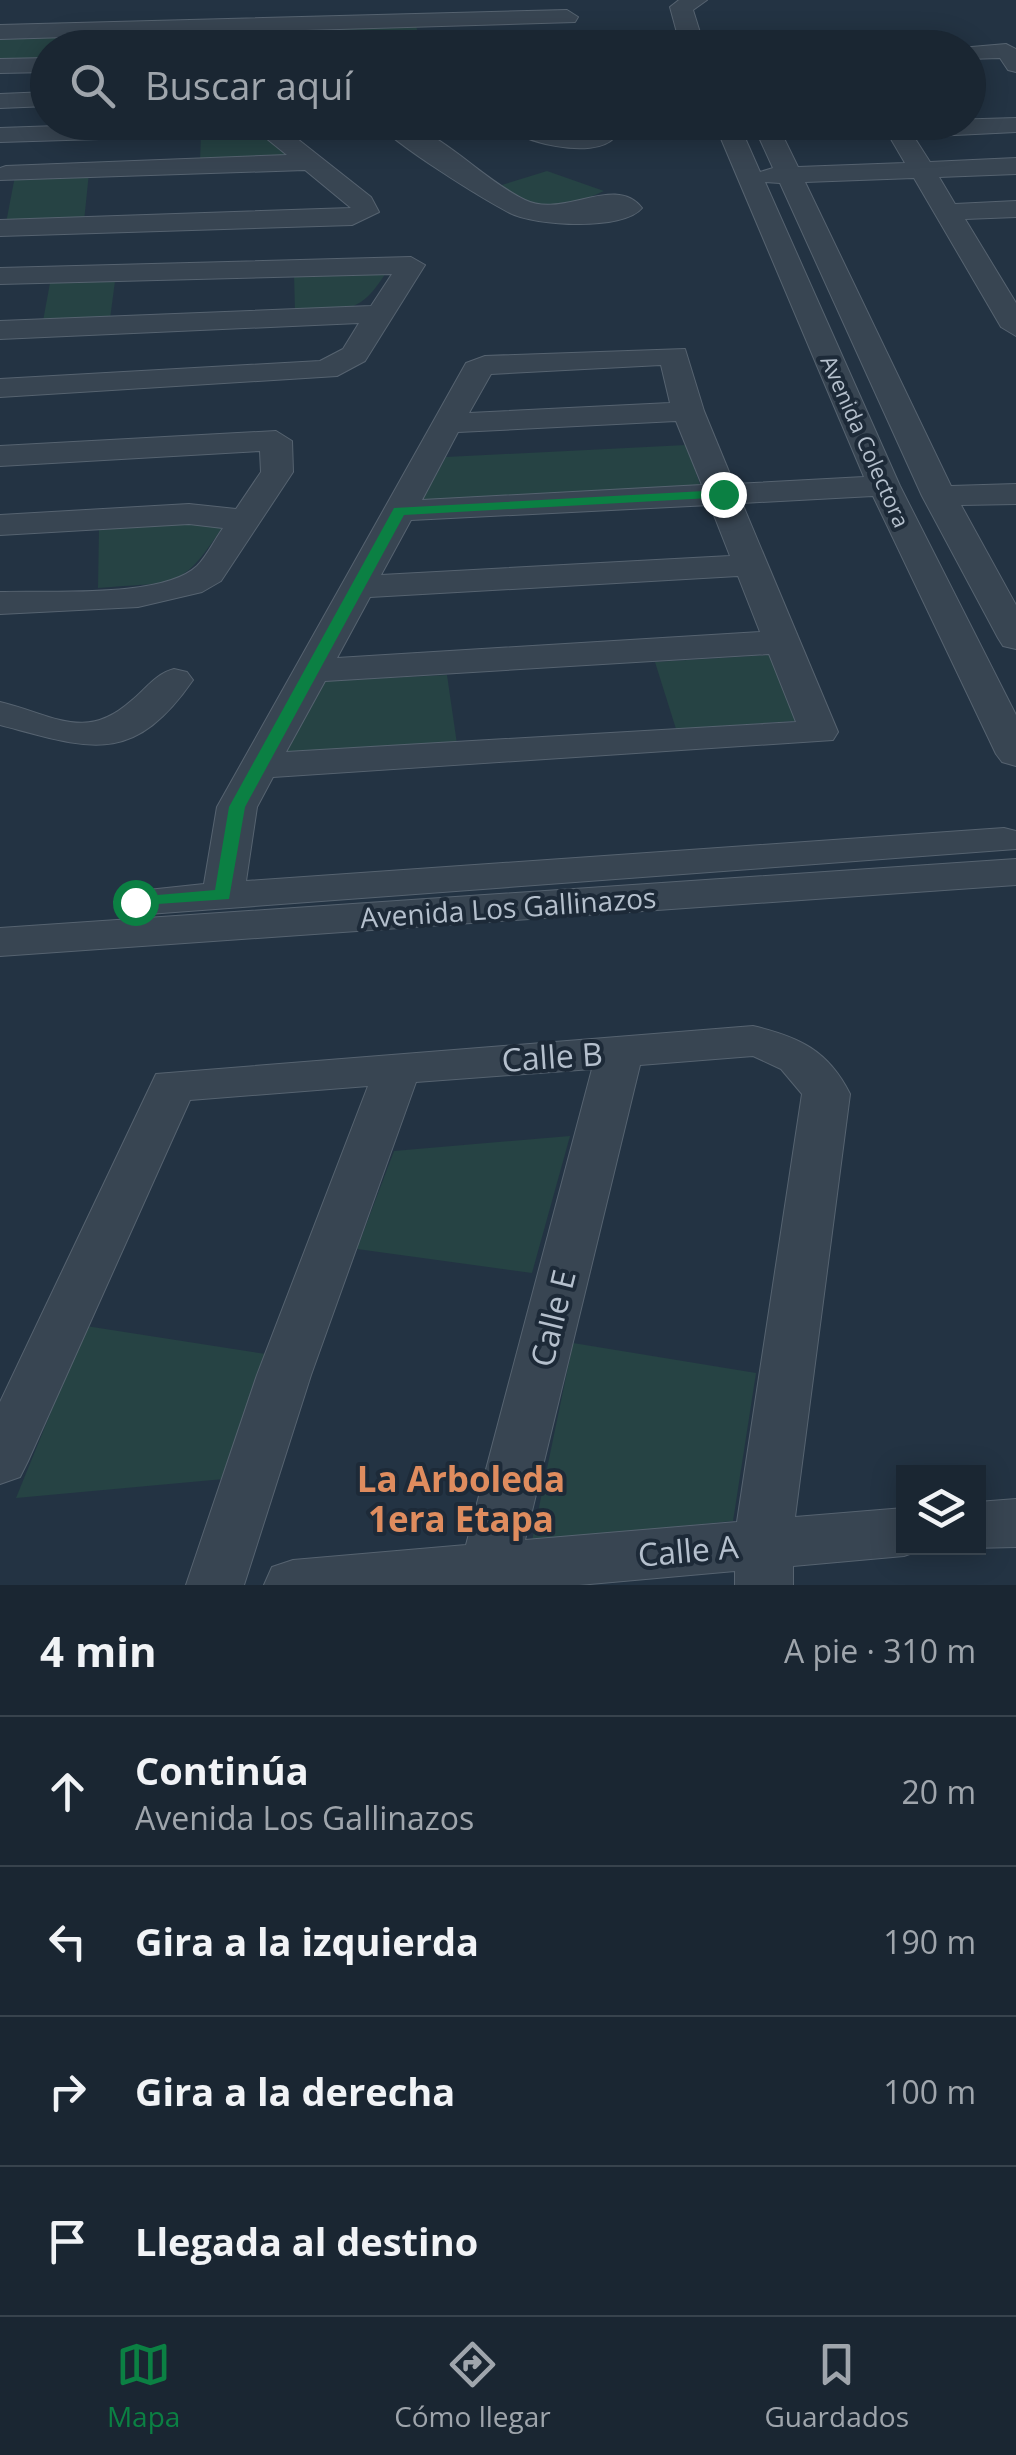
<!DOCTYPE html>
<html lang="es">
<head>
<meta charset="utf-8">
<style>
  body { margin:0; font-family:"Open Sans",sans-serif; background:#232e3a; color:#f1f3f6 }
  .controls { position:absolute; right:30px; bottom:30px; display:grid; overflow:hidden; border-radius:0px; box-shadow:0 5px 25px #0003 }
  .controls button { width:90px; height:90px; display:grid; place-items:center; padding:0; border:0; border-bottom:2px solid #38434d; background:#1a2632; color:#f1f3f6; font:50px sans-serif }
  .stop { position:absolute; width:30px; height:30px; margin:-22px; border:8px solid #0b8043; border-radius:50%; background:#fff }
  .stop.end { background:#0b8043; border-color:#fff; box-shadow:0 2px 10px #0008 }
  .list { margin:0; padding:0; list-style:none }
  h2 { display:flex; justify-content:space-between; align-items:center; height:130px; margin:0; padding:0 40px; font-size:42px }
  h2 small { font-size:32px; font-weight:400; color:#9fa5ac }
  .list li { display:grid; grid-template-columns:65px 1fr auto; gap:30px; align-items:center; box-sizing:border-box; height:150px; padding:0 40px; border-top:2px solid #38434d }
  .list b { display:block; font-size:38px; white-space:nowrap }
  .list p { margin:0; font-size:32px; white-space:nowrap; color:#9fa5ac }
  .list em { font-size:32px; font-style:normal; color:#9fa5ac }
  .icon { flex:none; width:55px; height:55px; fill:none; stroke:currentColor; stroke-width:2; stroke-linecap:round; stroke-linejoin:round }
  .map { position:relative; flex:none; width:1016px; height:1585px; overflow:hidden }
  .search { position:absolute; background:#1a2632; box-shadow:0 5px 25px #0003; left:30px; right:30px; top:30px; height:110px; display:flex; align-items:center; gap:25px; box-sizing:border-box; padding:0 35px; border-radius:55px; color:#9fa5ac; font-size:38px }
  .sheet { height:730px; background:#1a2632 }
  nav { display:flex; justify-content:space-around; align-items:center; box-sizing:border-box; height:140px; border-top:2px solid #38434d; background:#1a2632; font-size:28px; color:#9fa5ac }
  nav a { display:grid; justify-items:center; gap:5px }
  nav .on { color:#0b8043 }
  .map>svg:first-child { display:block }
  .green { fill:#264344 }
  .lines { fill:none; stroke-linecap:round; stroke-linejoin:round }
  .minor-casing { stroke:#566370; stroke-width:2 }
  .minor { fill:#384552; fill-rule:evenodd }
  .route { fill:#0b8043 }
  .labels { text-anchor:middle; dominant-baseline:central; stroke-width:8; stroke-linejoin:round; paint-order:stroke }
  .far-street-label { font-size:22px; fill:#b5c0cd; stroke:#1d2a38 }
  .street-label { font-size:28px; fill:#b5c0cd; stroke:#1d2a38 }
  .near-street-label { font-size:32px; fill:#b5c0cd; stroke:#1d2a38 }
  .near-neighbourhood-label { font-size:35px; font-weight:bold; fill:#df8c5e; stroke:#1d2a38 }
</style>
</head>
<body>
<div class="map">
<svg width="1016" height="1585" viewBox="0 0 1016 1585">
  <rect width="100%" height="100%" fill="#233343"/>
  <!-- green -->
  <g class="green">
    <polygon points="416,24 420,47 313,47 311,27"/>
    <polygon points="73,34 71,47 48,48 47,61 0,63 0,36"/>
    <polygon points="262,131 296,159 200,162 201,133"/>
    <path d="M547,171L604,191C554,213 544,212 495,187Z"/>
    <polygon points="89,173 84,221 6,223 15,176"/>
    <path d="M387,271C358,318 345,308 295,312L294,274Z"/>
    <polygon points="115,281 110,319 43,321 50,283"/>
    <polygon points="686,445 702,490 420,504 446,457"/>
    <path d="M190,523L223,526C180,593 174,581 98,588L99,528Z"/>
    <polygon points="770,655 796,721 676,729 655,662"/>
    <polygon points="447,675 457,744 282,756 325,681"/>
    <polygon points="570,1136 532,1273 357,1249 394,1151"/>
    <polygon points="86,1326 266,1354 224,1479 16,1498"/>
    <polygon points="573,1343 756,1373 733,1521 532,1541"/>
  </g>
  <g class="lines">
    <defs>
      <g id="minor">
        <polygon points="679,0 707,0 693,10 702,39 734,40 735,48 633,48 644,41 679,40 670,7"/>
        <polygon points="567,10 578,17 575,22 0,39 0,25"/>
        <polygon points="1006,44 1016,49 1016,72 1008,70 1000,58 968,59 968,48 960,48"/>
        <polygon points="48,58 48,72 0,73 0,59"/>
        <polygon points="48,92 48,106 0,108 0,94"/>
        <path d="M1016,118V132L914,137L930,162L1016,158V174L939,177L955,204L1016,201V217L965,219L1016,303V336L1001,327L914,178L805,182L951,486L1016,484V504L961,505L1016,605V649L1003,646L998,638L922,496L780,183L765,182L900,486L1016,715V766L1002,762L996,754L873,496L742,503L838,732L833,740L273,777L257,807L246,881L1004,828L1016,831V849L135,915L120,911L114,902L120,893L204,884L217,807L466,363L485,356L685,349L704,411L734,484L864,477L714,122H738L760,172L773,168L752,122H776L798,167L905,163L881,122ZM661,365L670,403L469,413L491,374ZM676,421L702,485L422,500L458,432ZM710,505L730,556L381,575L411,520ZM738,576L760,632L337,658L370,597ZM769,654L796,722L286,752L325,681Z"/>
        <polygon points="172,122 276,122 371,197 379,212 352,225 0,236 0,220 351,208 305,170 0,180 0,168 6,166 287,155 261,134 0,142 0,128"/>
        <path d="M376,122C386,122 399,120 407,124C450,140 484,180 525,200C564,219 615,173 642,208C624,231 535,226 510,213C481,198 396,145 376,122Z"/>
        <path d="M499,122C531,122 557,132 589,131L588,122H612L614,138C593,160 519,143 499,122Z"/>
        <polygon points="411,257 425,265 365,361 337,376 0,397 0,379 320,361 343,349 359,323 0,339 0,321 371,306 392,274 0,284 0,268"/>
        <path d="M276,431L292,441L293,472L221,581L202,592L138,607L0,614V592C47,590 162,599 197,566C207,556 215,539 223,528L189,524L0,535V515L189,504L236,509L261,472L260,451L0,466V446Z"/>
        <path d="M174,669L187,672L193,680C132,768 88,748 0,725V702C54,715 85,742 131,701C146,689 155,674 174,669Z"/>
        <polygon points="1016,859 1016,885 0,956 0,928"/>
        <path d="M753,1026C799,1037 828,1050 850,1094L795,1517L904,1508V1548L924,1549L904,1556L793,1566V1585H735V1571L579,1585H264L272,1567L293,1560L466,1545L592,1069L416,1082L311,1375L244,1585H186L257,1375L368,1086L190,1100L28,1461L20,1477L0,1484V1402L156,1074ZM753,1056L781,1069L802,1094L737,1522L525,1540L640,1065Z"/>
        <polygon points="1016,1499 1016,1547 971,1548 978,1548 978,1502"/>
      </g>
    </defs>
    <!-- minor casing -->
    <use href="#minor" class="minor-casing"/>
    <!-- minor -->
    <use href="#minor" class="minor"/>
  </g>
  <!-- route -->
  <polygon class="route" points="723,490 728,497 404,515 245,807 229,899 129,906 126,902 135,897 215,890 229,807 394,508"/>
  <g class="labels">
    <!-- far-street labels -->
    <g class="far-street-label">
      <text transform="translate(866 441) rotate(66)">Avenida Colectora</text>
    </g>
    <!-- street labels -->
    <g class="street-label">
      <text transform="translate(508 907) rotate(-4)">Avenida Los Gallinazos</text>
    </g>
    <!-- near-street labels -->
    <g class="near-street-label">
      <text transform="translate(552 1056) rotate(-4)">Calle B</text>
      <text transform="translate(552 1318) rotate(-76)">Calle E</text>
      <text transform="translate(688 1550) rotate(-5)">Calle A</text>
    </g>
    <!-- near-neighbourhood labels -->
    <g class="near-neighbourhood-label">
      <text x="461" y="1478">La Arboleda<tspan x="461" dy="40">1era Etapa</tspan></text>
    </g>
  </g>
</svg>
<div class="controls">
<button><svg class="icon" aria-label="layers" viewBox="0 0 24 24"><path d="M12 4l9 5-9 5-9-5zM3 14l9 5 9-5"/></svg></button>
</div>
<div class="stop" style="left:135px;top:902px"></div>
<div class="stop end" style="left:723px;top:494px"></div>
<div class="search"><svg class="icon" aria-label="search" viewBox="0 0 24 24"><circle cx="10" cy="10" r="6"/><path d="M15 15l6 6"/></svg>Buscar aquí</div>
</div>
<section class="sheet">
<h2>4 min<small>A pie · 310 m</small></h2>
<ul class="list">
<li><svg class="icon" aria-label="ahead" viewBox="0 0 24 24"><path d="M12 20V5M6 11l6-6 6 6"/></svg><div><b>Continúa</b><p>Avenida Los Gallinazos</p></div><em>20 m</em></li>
<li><svg class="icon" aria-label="left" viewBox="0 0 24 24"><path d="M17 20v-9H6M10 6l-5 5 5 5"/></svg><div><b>Gira a la izquierda</b></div><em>190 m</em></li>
<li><svg class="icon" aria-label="right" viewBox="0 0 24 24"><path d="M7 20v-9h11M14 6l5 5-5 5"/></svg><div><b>Gira a la derecha</b></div><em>100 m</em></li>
<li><svg class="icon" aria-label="arrive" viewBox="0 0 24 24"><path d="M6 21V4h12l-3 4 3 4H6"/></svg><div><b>Llegada al destino</b></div></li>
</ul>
</section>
<nav>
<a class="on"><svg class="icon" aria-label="map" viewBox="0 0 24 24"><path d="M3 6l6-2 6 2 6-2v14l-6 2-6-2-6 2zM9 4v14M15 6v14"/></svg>Mapa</a>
<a><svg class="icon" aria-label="directions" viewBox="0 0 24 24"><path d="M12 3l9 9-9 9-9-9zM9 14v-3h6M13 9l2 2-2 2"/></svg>Cómo llegar</a>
<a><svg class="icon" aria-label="saved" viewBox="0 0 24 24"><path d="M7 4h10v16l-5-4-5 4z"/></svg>Guardados</a>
</nav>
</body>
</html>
